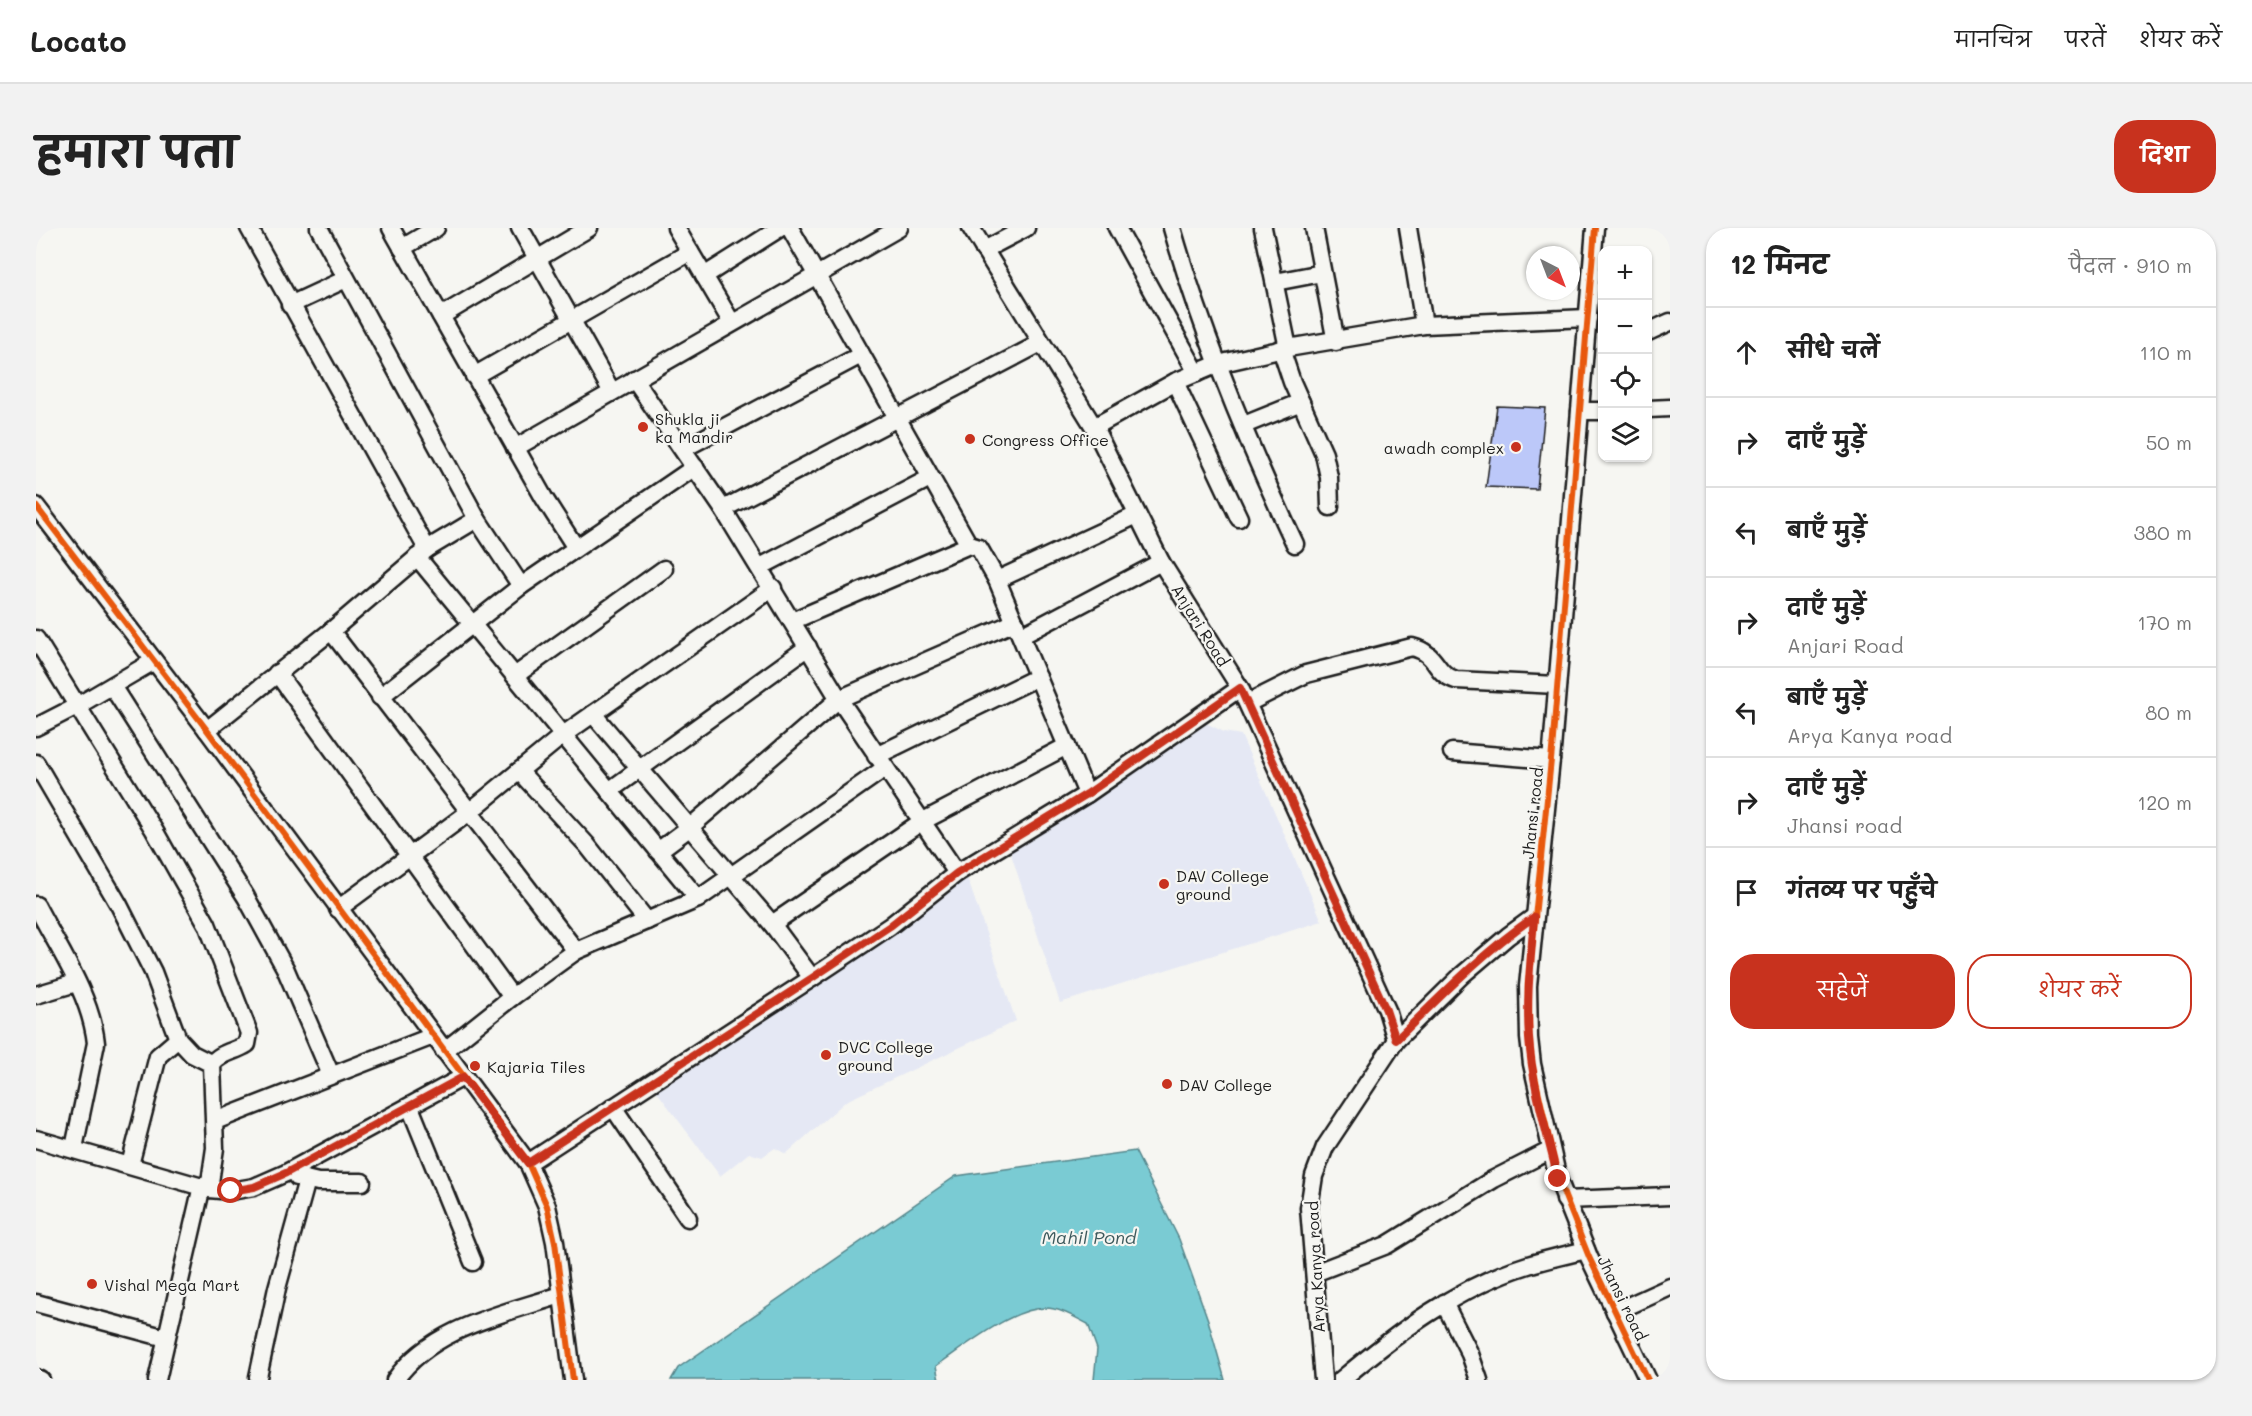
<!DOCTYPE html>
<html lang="hi">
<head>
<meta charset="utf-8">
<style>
  body { margin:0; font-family:Mali,"Playpen Sans Deva",sans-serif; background:#f2f2f2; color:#222 }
  .controls { position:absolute; right:18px; top:18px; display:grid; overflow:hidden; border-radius:12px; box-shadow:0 2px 4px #0004 }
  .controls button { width:54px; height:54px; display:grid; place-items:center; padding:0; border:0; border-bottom:2px solid #e0e0e0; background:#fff; color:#222; font:30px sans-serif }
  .compass { position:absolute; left:1490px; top:18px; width:54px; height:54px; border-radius:50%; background:#fff; box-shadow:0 2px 4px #0004; rotate:138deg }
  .stop { position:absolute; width:18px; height:18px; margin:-14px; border:4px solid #c8321e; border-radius:50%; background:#fff }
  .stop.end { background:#c8321e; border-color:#fff; box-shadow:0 2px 6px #0008 }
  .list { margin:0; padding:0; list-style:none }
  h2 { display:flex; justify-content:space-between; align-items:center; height:78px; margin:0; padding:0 24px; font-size:26px }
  h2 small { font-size:20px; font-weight:400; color:#767676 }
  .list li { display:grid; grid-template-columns:39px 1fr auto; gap:18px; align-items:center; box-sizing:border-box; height:90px; padding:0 24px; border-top:2px solid #e0e0e0 }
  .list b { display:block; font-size:22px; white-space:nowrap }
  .list p { margin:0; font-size:20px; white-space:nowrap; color:#767676 }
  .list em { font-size:20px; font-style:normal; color:#767676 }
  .actions { display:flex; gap:12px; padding:18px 24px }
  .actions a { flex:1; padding:14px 0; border:2px solid #c8321e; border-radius:24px; text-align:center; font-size:21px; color:#c8321e }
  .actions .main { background:#c8321e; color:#fff }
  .icon { flex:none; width:33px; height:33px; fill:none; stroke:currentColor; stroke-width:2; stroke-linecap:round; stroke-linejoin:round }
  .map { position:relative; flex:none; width:1634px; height:1152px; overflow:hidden; border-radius:24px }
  header { display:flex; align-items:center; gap:36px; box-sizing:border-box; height:84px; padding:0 30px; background:#fff; border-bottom:2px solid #e0e0e0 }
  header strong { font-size:28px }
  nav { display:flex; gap:33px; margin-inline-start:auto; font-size:21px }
  .intro { display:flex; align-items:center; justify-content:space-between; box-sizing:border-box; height:144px; padding:0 36px }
  h1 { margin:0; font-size:42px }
  .button { padding:15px 27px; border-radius:24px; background:#c8321e; color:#fff; font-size:21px; font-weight:700 }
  main { display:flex; gap:36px; padding:0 36px }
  aside { flex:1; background:#fff; border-radius:24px; box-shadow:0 2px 4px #0004 }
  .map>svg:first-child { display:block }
  .built { fill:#e5e8f4 }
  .water { fill:#7acbd3; stroke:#54858a; stroke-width:1.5 }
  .building { fill:#bcc8f9; stroke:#1c1c1c; stroke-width:1.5 }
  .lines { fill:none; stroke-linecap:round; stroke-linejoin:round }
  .minor-casing { stroke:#1c1c1c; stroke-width:21 }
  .minor { stroke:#f6f6f2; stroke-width:16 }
  .cycleway-casing { stroke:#f6f6f2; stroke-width:10 }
  .cycleway { stroke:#e8590c; stroke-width:6 }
  .route { stroke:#c8321e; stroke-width:8 }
  .poi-dot { fill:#c8321e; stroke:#f6f6f2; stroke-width:2 }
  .labels { text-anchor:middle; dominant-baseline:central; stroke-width:4.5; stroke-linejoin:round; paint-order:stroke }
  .poi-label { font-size:16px; fill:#1c1c1c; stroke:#f6f6f2; text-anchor:start }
  .street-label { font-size:16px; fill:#1c1c1c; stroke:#f6f6f2 }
  .water-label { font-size:18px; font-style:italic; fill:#3d595c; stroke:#f6f6f2 }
</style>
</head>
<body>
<header>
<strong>Locato</strong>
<nav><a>मानचित्र</a><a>परतें</a><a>शेयर करें</a></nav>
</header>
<div class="intro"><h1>हमारा पता</h1><a class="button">दिशा</a></div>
<main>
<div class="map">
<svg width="1634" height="1152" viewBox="0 0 1634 1152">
  <rect width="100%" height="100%" fill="#f6f6f2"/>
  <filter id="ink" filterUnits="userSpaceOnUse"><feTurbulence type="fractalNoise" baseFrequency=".0167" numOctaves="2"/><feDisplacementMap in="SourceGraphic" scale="12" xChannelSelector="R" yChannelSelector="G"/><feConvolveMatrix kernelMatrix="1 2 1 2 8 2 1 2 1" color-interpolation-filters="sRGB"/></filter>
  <g filter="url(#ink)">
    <!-- built -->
    <g class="built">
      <polygon points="1168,494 1188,504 1205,507 1286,693 1024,775 973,620"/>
      <polygon points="931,649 980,793 810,873 750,926 739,920 726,929 713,925 684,948 619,861 854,710"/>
    </g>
    <!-- water -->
    <path class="water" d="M1099,923L1143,1011L1172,1092L1189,1152H1058L1061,1121L1052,1096C1042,1091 1029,1083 1018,1081C985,1072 927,1120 900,1138L903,1152H635L642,1140L920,948Z"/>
    <!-- building -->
    <polygon class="building" points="1461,178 1509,180 1501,261 1450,259"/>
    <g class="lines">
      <defs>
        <g id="minor">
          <polyline points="213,0 391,321"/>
          <polyline points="283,0 441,291 485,358"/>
          <polyline points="355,0 508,270 540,320"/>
          <polyline points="484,0 576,164"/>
          <polyline points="640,0 696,95"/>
          <polyline points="754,0 933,317"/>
          <polyline points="935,0 1058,199 1125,334 1204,460 1351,782 1360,812"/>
          <polyline points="1081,0 1161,145"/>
          <path d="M1136,0C1167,108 1211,214 1259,316"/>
          <polyline points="1227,0 1252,120"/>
          <polyline points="1278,0 1300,114"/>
          <polyline points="1372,0 1388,97"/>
          <polyline points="1559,0 1516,522 1492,758 1493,810 1496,836 1522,951 1553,1029 1612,1152"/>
          <polyline points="366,20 400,0"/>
          <polyline points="948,22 990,0"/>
          <polyline points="668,48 744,0"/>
          <polyline points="1239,54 1286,45"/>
          <polyline points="254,77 310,51"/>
          <polyline points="405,88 553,0"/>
          <polyline points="1612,104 1634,94"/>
          <polyline points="1245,121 1256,154 1288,226 1293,249 1294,279"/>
          <polyline points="438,148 654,24"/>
          <polyline points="598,151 687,281 803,471 921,645"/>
          <polyline points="1139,154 1203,290"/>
          <polyline points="1612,181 1634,180"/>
          <polyline points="1544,183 1566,183"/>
          <polyline points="1208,197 1265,174"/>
          <polyline points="1058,199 1139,154 1182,136 1252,120 1388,97 1552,90"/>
          <polyline points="479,220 863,0"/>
          <polyline points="647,221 825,127"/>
          <polyline points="0,278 171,502 492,935 511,978 519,1014 537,1152"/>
          <polyline points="687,281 1005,115"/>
          <polyline points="381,329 662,671"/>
          <polyline points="724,339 894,250"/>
          <polyline points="961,352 1101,287"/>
          <polyline points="756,393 933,317 943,320 961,352 1051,566"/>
          <polyline points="295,403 540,723"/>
          <polyline points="985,408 1125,334"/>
          <path d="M0,411L118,602L171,696L213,805L211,816C199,824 184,824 176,836L179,920L173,961"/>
          <polyline points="241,445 476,769"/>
          <polyline points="480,447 628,341"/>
          <polyline points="76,458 210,669 249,740 295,847"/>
          <polyline points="344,469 485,358 659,239"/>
          <path d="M1212,475L1270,446L1376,419C1403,426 1397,445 1420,452L1521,457"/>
          <polyline points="557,486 736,696 776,750"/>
          <polyline points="0,499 41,478 118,433"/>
          <polyline points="171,502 295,403 391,321 441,291"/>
          <polyline points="1416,524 1515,532"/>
          <polyline points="840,528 1002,449"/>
          <polyline points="0,535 83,677 117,744 142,811 156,826 176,836"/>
          <polyline points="483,543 551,617 611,693"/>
          <polyline points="573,563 772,419"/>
          <polyline points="622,623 653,600 803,471 979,394"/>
          <path d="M0,677C22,720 55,767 60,815L38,920"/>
          <polyline points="302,681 432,585 527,507 737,360"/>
          <polyline points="736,696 885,594 1031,518"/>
          <polyline points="0,767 40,755"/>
          <polyline points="408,823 476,769 540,723 662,671 849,540"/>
          <polyline points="374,879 437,1034"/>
          <polyline points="577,879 652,990"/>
          <polyline points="179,893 397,808"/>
          <polyline points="0,911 173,961 195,963 218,959 250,945 427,849"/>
          <polyline points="492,935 776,750 854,698 921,645 1051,566 1204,460"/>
          <polyline points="94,937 122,828 142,811"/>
          <polyline points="261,949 282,954 326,954"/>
          <polyline points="1529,972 1634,968"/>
          <polyline points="1281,1044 1351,1017 1458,951 1515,922"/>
          <polyline points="0,1075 130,1110"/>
          <polyline points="1408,1075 1434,1126 1443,1152"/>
          <polyline points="1579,1084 1634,1059"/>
          <polyline points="222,1149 241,1060 271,952"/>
          <polyline points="0,1150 5,1152"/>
          <polyline points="121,1152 166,958"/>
          <path d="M359,1152C396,1099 468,1086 525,1067"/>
          <polyline points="1287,1152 1273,980 1278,948 1289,919 1360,812 1425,748 1472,708 1498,689"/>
          <path d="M1305,1152C1361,1105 1421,1059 1492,1037C1511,1031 1530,1027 1550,1022"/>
        </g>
      </defs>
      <!-- minor casing -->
      <use href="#minor" class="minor-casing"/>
      <!-- minor -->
      <use href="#minor" class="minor"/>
      <defs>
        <g id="cycleway">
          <polyline points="1559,0 1516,522 1492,758 1493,810 1496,836 1522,951 1553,1029 1612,1152"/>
          <polyline points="0,278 171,502 492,935 511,978 519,1014 537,1152"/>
        </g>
      </defs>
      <!-- cycleway casing -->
      <use href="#cycleway" class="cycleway-casing"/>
      <!-- cycleway -->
      <use href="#cycleway" class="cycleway"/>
    </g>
  </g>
  <g class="lines" filter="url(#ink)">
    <!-- route -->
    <path class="route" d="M195,963L218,959L250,945L427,849L492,935L776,750L854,698L921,645L1051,566L1204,460L1350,782L1360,812C1404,769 1447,724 1498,689C1495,730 1490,770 1493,810C1496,857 1511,905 1522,951"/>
  </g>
  <!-- markers -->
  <g class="poi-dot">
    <circle cx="607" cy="199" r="6"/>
    <circle cx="934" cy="211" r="6"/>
    <circle cx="1480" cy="219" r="6"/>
    <circle cx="1128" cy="656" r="6"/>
    <circle cx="790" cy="827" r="6"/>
    <circle cx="439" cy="838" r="6"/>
    <circle cx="1131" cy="856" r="6"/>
    <circle cx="56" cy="1056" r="6"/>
  </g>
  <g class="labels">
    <!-- poi labels -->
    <g class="poi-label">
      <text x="619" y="190">Shukla ji<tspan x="619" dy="18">ka Mandir</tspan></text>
      <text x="946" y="211">Congress Office</text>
      <text x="1468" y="219" text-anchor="end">awadh complex</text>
      <text x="1140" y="647">DAV College<tspan x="1140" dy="18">ground</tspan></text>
      <text x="802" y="818">DVC College<tspan x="802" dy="18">ground</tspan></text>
      <text x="451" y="838">Kajaria Tiles</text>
      <text x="1143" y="856">DAV College</text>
      <text x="68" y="1056">Vishal Mega Mart</text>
    </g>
    <!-- street labels -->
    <g class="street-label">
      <text transform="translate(1165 397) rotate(58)">Anjari Road</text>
      <text transform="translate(1496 585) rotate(-84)">Jhansi road</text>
      <text transform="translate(1279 1039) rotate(-93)">Arya Kanya road</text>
      <text transform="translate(1587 1070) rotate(64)">Jhansi road</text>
    </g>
    <!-- water labels -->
    <g class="water-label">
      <text x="1053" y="1009">Mahil Pond</text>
    </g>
  </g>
</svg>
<div class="controls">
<button>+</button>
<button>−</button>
<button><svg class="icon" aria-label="locate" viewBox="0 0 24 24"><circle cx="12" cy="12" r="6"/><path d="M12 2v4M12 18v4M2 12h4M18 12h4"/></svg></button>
<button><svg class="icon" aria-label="layers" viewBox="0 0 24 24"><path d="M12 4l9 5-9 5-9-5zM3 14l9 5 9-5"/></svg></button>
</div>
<svg class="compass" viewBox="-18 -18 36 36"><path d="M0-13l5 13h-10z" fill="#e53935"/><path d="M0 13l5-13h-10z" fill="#767676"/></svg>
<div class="stop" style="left:195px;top:963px"></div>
<div class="stop end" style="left:1522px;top:951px"></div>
</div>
<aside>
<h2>12 मिनट<small>पैदल · 910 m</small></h2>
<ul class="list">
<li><svg class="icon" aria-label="ahead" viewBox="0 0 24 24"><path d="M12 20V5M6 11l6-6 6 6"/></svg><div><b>सीधे चलें</b></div><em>110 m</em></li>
<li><svg class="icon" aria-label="right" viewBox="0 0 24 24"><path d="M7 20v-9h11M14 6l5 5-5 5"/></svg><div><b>दाएँ मुड़ें</b></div><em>50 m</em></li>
<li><svg class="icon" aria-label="left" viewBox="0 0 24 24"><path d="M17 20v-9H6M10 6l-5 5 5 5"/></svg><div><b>बाएँ मुड़ें</b></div><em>380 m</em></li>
<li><svg class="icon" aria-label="right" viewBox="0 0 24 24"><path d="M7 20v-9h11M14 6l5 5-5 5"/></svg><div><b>दाएँ मुड़ें</b><p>Anjari Road</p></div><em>170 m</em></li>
<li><svg class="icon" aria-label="left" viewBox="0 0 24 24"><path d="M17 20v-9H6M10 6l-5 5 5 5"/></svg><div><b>बाएँ मुड़ें</b><p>Arya Kanya road</p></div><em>80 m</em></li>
<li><svg class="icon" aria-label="right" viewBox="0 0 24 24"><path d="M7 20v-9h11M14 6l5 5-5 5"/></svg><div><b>दाएँ मुड़ें</b><p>Jhansi road</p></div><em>120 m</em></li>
<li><svg class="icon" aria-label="arrive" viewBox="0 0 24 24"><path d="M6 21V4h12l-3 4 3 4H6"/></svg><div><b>गंतव्य पर पहुँचे</b></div></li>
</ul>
<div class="actions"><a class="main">सहेजें</a><a>शेयर करें</a></div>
</aside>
</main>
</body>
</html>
